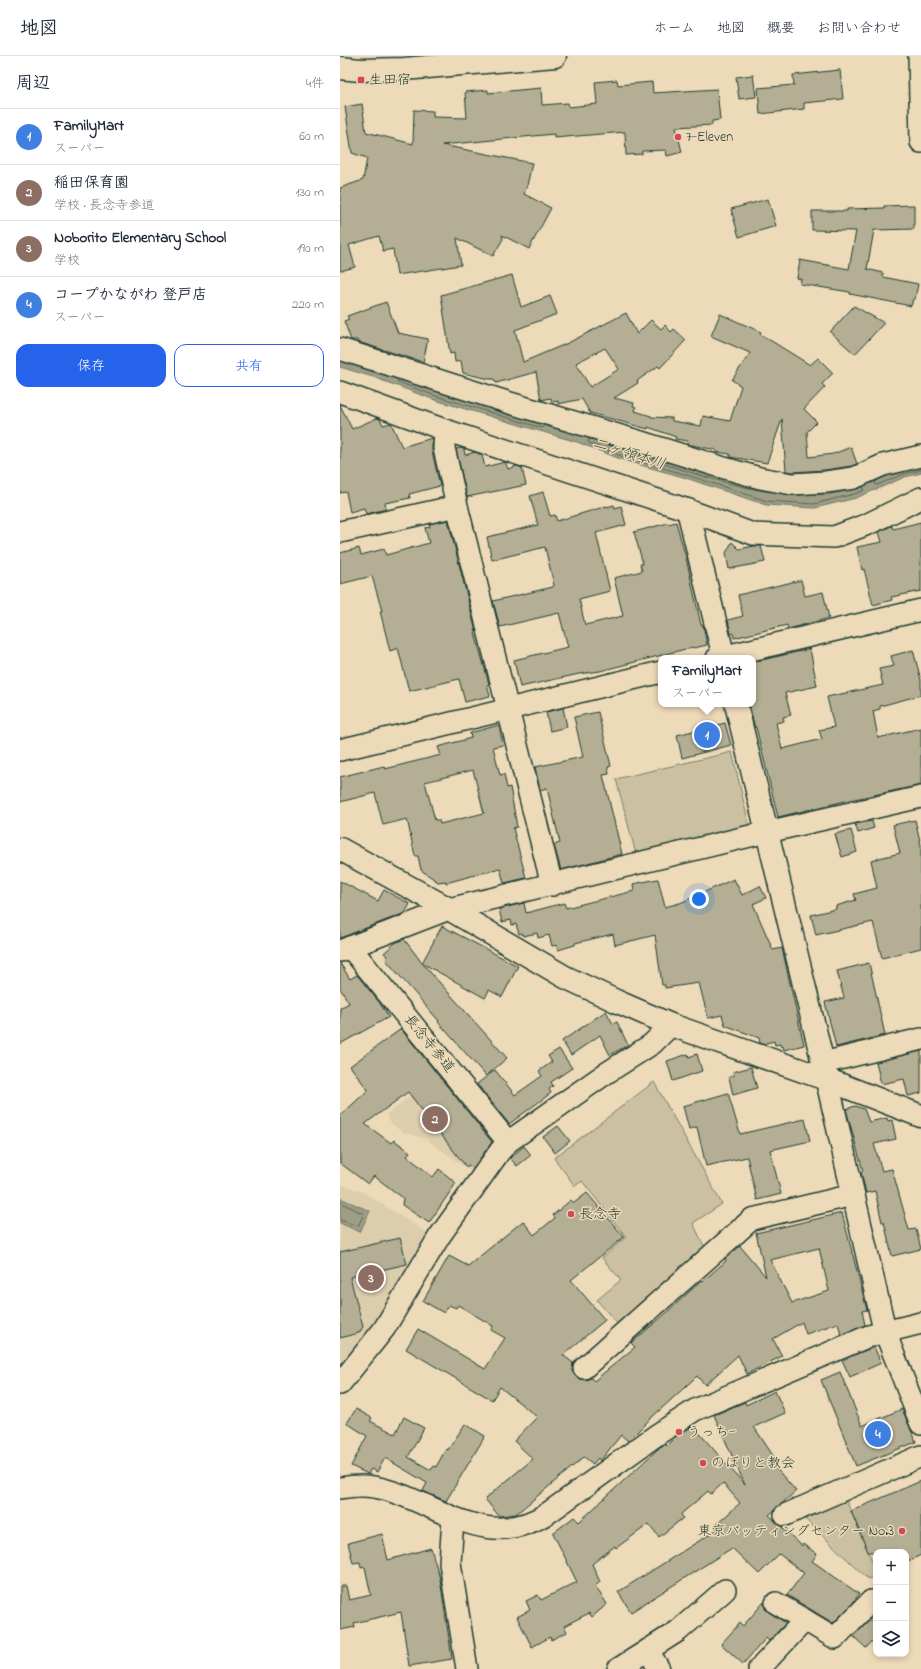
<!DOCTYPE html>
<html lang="ja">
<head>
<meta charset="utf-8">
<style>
  body { margin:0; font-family:"Indie Flower","Klee One",sans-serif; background:#f6f6f7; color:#1f2937 }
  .controls { position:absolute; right:12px; bottom:12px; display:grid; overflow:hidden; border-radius:8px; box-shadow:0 2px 6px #0003 }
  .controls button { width:36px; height:36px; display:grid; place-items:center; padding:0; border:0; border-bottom:1px solid #e0e1e3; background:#fff; color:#1f2937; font:20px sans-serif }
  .you { position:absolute; left:359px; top:843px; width:14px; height:14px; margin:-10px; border:3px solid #fff; border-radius:50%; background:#1a73e8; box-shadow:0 0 0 6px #1a73e833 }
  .badge { display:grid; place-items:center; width:26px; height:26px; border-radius:50%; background:#2563eb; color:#fff; font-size:13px; font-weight:700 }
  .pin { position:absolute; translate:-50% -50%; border:2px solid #fff; box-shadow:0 1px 4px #0006 }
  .popup { position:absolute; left:318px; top:599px; width:98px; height:52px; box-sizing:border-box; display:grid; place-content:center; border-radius:8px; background:#fff; filter:drop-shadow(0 1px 3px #0005); font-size:13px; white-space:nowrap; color:#747a83 }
  .popup b { font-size:15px; color:#1f2937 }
  .popup::after { content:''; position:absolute; left:50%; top:100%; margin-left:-8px; border:8px solid transparent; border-top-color:#fff }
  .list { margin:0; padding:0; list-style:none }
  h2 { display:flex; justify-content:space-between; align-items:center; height:52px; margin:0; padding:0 16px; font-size:17px }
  h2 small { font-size:13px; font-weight:400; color:#747a83 }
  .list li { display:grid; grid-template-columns:26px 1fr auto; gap:12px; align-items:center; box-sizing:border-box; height:56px; padding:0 16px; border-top:1px solid #e0e1e3 }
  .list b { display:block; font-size:15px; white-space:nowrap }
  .list p { margin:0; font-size:13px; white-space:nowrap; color:#747a83 }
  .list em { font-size:13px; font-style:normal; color:#747a83 }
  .actions { display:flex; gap:8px; padding:12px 16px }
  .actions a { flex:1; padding:9px 0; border:1px solid #2563eb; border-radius:12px; text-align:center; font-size:14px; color:#2563eb }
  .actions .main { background:#2563eb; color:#fff }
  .icon { flex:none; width:22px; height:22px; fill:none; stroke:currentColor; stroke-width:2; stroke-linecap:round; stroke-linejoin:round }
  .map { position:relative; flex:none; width:581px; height:1613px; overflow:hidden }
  header { display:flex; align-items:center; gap:24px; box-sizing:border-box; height:56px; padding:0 20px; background:#fff; border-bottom:1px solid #e0e1e3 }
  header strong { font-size:19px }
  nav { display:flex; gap:22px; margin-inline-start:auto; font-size:14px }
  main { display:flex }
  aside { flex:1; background:#fff }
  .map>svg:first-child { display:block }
  .built { fill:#dccdad }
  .green { fill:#cbc1a2; stroke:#757f6b }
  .water { fill:#9e9e85; stroke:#6b7765 }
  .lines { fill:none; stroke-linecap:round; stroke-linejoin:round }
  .shore { stroke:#526454; stroke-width:1 }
  .building { fill:#b4af94; stroke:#1f3d34; fill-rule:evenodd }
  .minor-casing { stroke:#1f3d34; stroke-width:24 }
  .tertiary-casing { stroke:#1f3d34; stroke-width:25 }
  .primary-casing { stroke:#1f3d34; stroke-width:25 }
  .minor { stroke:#eddab8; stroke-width:21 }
  .tertiary { stroke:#eddab8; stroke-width:22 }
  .primary { stroke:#eddab8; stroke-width:22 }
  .poi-dot { fill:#d1495b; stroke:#eddab8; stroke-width:1.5 }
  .labels { text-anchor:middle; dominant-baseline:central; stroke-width:3; stroke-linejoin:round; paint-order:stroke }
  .poi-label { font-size:14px; fill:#1f3d34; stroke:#eddab8; text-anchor:start }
  .street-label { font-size:14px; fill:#1f3d34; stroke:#eddab8 }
  .water-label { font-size:15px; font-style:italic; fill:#324c40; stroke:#eddab8 }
</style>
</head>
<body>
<header>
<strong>地図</strong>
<nav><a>ホーム</a><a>地図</a><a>概要</a><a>お問い合わせ</a></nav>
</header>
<main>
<aside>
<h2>周辺<small>4件</small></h2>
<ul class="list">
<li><span class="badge" style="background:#3f7fe0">1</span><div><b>FamilyMart</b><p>スーパー</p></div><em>60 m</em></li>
<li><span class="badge" style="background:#8d6e63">2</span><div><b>稲田保育園</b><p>学校 · 長念寺参道</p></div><em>130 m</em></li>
<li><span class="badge" style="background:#8d6e63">3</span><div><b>Noborito Elementary School</b><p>学校</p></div><em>190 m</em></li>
<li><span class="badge" style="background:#3f7fe0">4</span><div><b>コープかながわ 登戸店</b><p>スーパー</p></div><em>220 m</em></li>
</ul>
<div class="actions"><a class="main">保存</a><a>共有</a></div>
</aside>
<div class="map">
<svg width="581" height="1613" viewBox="0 0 581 1613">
  <rect width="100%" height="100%" fill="#eddab8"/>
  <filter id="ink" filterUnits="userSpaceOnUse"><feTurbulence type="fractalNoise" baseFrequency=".025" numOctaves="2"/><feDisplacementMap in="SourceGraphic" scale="8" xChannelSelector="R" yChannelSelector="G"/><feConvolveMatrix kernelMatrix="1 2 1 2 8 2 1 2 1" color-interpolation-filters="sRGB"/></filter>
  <g filter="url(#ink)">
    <!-- built -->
    <g class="built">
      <polygon points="103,1015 159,1084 136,1119 86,1083 62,1076 52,1068 46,1059"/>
      <polygon points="0,1128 23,1136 89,1178 36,1266 3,1304 0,1305"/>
    </g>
    <!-- green -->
    <g class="green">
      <polygon points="392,696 409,769 296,798 276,723"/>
      <polygon points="314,1026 382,1148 353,1167 366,1194 280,1271 257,1244 281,1224 262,1202 286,1181 242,1125 235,1130 214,1102"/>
      <polygon points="506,1444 536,1514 536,1519 528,1523 465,1463 466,1461"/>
    </g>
    <!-- water -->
    <g class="water">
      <polygon points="0,299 408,428 581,404 581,417 565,421 516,442 475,452 426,449 343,421 283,404 237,386 95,344 33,321 0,311"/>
      <polygon points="0,1142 30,1155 20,1176 0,1167"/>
    </g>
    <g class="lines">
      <!-- shore -->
      <g class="shore">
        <polyline points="57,323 58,326 96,340 202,372 204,369"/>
        <polyline points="547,420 536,425 535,428 537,429 564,418 581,414"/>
        <path d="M430,436C369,426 309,402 250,383L248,384L249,387L284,401L344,418L427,445L474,448L514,438L523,435L524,432L522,431"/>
        <polyline points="454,439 490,438 506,435"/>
        <polyline points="0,1146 24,1158 18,1170 0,1164"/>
      </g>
    </g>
    <!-- building -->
    <g class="building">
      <polygon points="500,14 503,43 464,47 464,53 420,58 418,32 454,29 453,19"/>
      <polygon points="413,19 416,41 399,43 396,21"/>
      <polygon points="277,24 278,29 312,26 313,37 377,33 380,64 372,65 372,69 336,71 342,96 327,100 326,94 302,95 302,98 286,99 285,76 214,82 214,78 102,89 192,107 187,130 184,138 211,152 189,193 162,179 163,183 153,200 117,182 121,209 57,219 53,193 43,195 39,180 9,189 15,211 0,215 0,132 23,124 27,102 12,97 5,51 22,48 26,76 73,88 74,54 93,55 93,61 127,62 125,36 148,34 148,37 201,32 202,49 228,47 229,51 257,48 255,26"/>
      <polygon points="428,143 436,170 399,181 391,153"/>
      <polygon points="574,149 574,173 534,174 527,213 543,217 543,221 578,228 575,243 573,243 571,250 510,238 510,236 460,228 461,223 457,222 460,204 509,213 516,175 472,174 472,155 507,155 507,153 544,152 544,150"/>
      <path d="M172,219L181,251L210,240L217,258L175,274L183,306L228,287L286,257L297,278L311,264L321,273L325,269L331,276L334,273L346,284L320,312L318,310L297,325L298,327L274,342L294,347L293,350L296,351L295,355L311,360V361L332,362V365L361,370L363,360L390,365L401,330L392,324L410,297L371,280L380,258L421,276L420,278L470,309L478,302L493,317L482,328L485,331L464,353L477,366L467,376L469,401L493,398L511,391L517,408L511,410L485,414L453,416L446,415L442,363L427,407L390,401V398L376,396V394L347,388L348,385L335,383L336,381L308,371V373L250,357L242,343L218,348V345L212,346L211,342L201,344L196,316L156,327L154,323H149L123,317L121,305L115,306L114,297L110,298L101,239ZM265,292L279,313L250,331L236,307Z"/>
      <polygon points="46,246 58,277 88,283 83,306 18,286 17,284 11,284 4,265 9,263 7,260"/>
      <polygon points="514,250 544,267 515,298 490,276"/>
      <polygon points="0,349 12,373 37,362 40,363 43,369 51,367 62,391 92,382 92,395 100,430 69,438 70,442 45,447 46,453 26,458 24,452 10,456 6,436 0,437"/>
      <polygon points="120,392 124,393 125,399 135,396 142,399 145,411 165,406 168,413 177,410 182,412 186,429 127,441 116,393"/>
      <polygon points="203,436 210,460 215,459 217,465 267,450 267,451 274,449 275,452 281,450 286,469 256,477 270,535 239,543 245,569 283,560 274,522 302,515 300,508 303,508 294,476 328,467 329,468 336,466 346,502 361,569 363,569 367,589 354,592 353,591 260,615 239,618 180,631 174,604 228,591 219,557 160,571 153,545 213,531 214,529 205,491 152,504 147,481 198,469 190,440"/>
      <polygon points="108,464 136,576 135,577 149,628 147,629 150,640 125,646 119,623 69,635 58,592 50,595 40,555 42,555 32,520 0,528 0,497 19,492 21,499 44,493 46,499 89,487 85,472 90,471 89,468"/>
      <polygon points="581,466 581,535 551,541 552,544 533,549 524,513 522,514 517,491 542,486 539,476 551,470 552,470 553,473"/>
      <polygon points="392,486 399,493 414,490 421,490 425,506 389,513 386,497"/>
      <polygon points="461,524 465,540 483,536 489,562 448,573 447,569 394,582 393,577 391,578 388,564 403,560 398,539"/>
      <polygon points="470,593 477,630 445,637 451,659 443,661 444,665 436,667 442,693 482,683 479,674 494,671 487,641 543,629 539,613 554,610 551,600 573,594 581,624 581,639 540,650 540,653 533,655 538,682 581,672 581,729 505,745 438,761 416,671 415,672 409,648 413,648 413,606"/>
      <polygon points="223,652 227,671 210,675 206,656"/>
      <polygon points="258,656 271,710 268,711 269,718 263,719 282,798 221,814 214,789 220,787 207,732 200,734 195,711 243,701 234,661"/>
      <polygon points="385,667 391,689 342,702 337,679"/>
      <path d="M159,669L163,689L153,691L160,719L164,718L167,732L170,731L177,771L173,772L186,822L164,827L160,812L106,827V825L98,826L81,814L78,800H75L67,763L43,769L35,737L0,746V721L44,710L45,713L101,699L98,691L131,682L130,677ZM133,714L144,757L100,768L99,764H95L85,726Z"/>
      <polygon points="575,764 581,789 581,892 542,902 533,866 476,879 471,859 496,853 496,850 516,844 514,838 537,832 531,804 560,797 553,769"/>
      <polygon points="532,765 534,772 518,777 515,768"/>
      <polygon points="511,774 517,796 502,801 495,778"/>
      <polygon points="318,823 325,851 340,847 394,823 402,839 420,830 426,842 413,848 433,894 442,892 464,989 444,994 443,990 441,991 440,988 435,989 434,985 422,988 420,987 419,982 385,969 382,959 368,962 359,927 325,932 325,929 322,929 315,879 275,889 273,878 235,887 235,889 218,894 217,889 212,890 209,879 198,882 197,877 183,880 182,877 179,878 176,868 172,869 171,864 162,866 159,853 184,847 186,857 224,847 226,852 294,835 293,828"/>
      <polygon points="0,825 38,845 44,834 70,848 65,857 0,882"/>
      <polygon points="102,870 178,910 162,941 149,934 145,942 82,907 167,1002 146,1020 98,966 99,965 46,904 48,901 44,897 55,887 64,883 82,907"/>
      <polygon points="0,907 10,923 17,919 39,946 49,961 0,988 0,952 9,947 0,932"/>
      <polygon points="529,907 545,979 496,991 485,946 504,942 497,915"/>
      <polygon points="266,955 273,968 277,966 288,989 270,999 260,979 231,999 222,985"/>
      <polygon points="61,973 152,1086 133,1112 128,1109 127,1112 68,1036 25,1068 51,1087 54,1084 70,1096 67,1100 93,1121 99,1113 116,1127 89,1167 62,1149 63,1142 34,1120 28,1128 0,1107 0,1060 28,1034 10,1010"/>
      <polygon points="219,993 232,1012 211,1026 213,1030 209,1033 211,1037 169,1068 137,1028 155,1014 175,1039 202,1020 199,1015 212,1006 208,1000"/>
      <polygon points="581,995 581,1037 568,1040 564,1023 541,1028 536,1006"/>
      <polygon points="348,998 349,1001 357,998 362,1015 333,1025 327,1005"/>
      <polygon points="411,1011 417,1032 393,1039 389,1021 394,1020 393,1016"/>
      <polygon points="388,1037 400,1078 465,1063 470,1085 430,1094 441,1138 417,1144 407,1101 366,1110 357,1071 349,1073 343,1050"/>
      <polygon points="515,1050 524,1053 529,1066 547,1062 548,1065 552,1064 556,1083 534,1088 542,1115 552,1113 569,1174 576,1173 581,1193 552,1200 544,1166 542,1166 535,1135 526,1137 521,1116 523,1115 506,1053"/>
      <polygon points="218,1070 230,1085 215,1097 203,1081"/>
      <polygon points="184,1090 191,1099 177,1110 170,1102"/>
      <path d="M247,1137L284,1181L231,1224L265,1264L223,1299L233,1307L232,1315L235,1320L240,1323L246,1324L251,1322L254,1325L295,1291L291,1287L323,1260L362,1224L363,1225L386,1205L385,1203L400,1190L426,1221L416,1177L502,1157L527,1254L522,1255L525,1269L501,1279L498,1267L466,1278L462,1266L433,1283L442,1300L407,1318L398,1299L365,1329L357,1320L310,1363L288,1385L281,1379L260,1405L258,1402L253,1408L244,1401L176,1458L159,1460L145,1443L193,1403L174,1385L197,1361L160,1331L152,1344L66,1293L78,1273L145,1313L165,1282L151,1274L153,1270L118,1249L116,1252L109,1249L104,1257L83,1245L109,1200L128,1210L183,1165L194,1179L215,1162L213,1159L231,1144L234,1147ZM479,1192L489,1235L452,1247L430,1204Z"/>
      <polygon points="60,1182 67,1208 10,1221 23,1271 19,1277 0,1282 0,1196"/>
      <polygon points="534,1291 541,1307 510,1321 502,1304"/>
      <polygon points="500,1316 522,1370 562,1353 576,1386 516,1410 481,1324"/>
      <polygon points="435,1335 445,1357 414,1371 438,1407 434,1410 456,1435 429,1459 462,1490 463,1488 477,1498 472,1505 519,1538 512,1548 493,1567 447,1539 464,1517 439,1498 419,1518 392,1492 291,1556 278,1536 378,1473 375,1470 400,1447 383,1427 371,1438 368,1435 341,1458 343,1462 319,1481 309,1468 276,1492 275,1490 252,1508 260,1526 255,1530 267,1548 252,1561 249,1557 224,1570 227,1576 211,1584 210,1581 192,1591 177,1561 190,1554 186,1545 198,1539 201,1544 237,1526 213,1477 234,1461 239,1466 320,1391 325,1388 326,1390 335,1381 353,1370 405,1429 374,1359 405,1346 406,1349"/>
      <polygon points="16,1353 32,1362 30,1365 55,1378 64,1361 84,1372 68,1401 91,1414 94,1410 96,1411 106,1393 108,1394 125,1368 145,1380 106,1445 83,1435 87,1427 45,1402 37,1416 31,1413 28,1418 11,1410 27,1380 7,1367"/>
      <polygon points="581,1425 581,1499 566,1506 566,1496 528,1496 511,1455"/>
      <polygon points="42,1478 48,1504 91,1492 100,1523 112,1603 69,1610 61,1556 14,1567 15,1571 0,1574 0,1530 6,1530 9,1544 31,1539 25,1511 21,1512 20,1506 13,1507 8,1487"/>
      <polygon points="424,1546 425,1553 430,1557 446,1567 429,1585 426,1582 403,1608 381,1588 400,1567 403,1570"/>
      <polygon points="530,1563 536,1569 536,1581 526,1592 513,1580"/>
    </g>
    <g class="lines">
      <defs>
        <g id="minor">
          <polyline points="579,0 581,86"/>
          <polyline points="0,293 170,347 298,385 381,411 420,422 452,428 486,426 514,422 543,409 581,400"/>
          <polyline points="0,336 105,374 348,454 413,478 494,481 528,468 581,442"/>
          <polyline points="105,374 104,392 117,450 212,829"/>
          <polyline points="0,476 117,450"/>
          <polyline points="377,602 581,554"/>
          <polyline points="0,694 321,616"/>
          <polyline points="10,891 168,1086"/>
          <polyline points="0,895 109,853 427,776 581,741"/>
          <polyline points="483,1007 581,983"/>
          <polyline points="545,1276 581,1368"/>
          <polyline points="244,1312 412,1163 513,1139"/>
          <polyline points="0,1328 44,1273 99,1181 160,1095 168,1086 265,1018 312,988 331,969"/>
          <path d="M0,1432C11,1430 23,1429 34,1431C95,1442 143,1499 208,1457L318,1378L355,1354L529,1280L581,1267"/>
          <polyline points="445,1459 581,1400"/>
          <polyline points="113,1463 110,1507 127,1613"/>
          <polyline points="436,1547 495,1582 531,1545"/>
          <polyline points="308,1594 319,1613"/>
          <polyline points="278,1613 338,1575 385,1534"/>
          <polyline points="419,1613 465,1564"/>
        </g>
        <g id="tertiary">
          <polyline points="348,454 384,602"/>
          <polyline points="396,648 483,1007 545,1276"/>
          <polyline points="0,793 109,853 225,921 276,945 331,969 486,1023 581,1060"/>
        </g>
        <polyline id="primary" points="0,12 20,14 64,13 215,0"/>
      </defs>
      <!-- minor casing -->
      <use href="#minor" class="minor-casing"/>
      <!-- tertiary casing -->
      <use href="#tertiary" class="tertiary-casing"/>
      <!-- primary casing -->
      <use href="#primary" class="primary-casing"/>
      <!-- minor -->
      <use href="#minor" class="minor"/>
      <!-- tertiary -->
      <use href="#tertiary" class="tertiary"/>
      <!-- primary -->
      <use href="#primary" class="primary"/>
    </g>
  </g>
  <!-- markers -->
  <g class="poi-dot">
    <rect x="17" y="20" width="8" height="8" rx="2"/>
    <circle cx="338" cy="81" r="4"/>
    <circle cx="231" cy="1158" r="4"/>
    <circle cx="339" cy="1376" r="4"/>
    <circle cx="363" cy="1407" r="4"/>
    <circle cx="562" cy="1475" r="4"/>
  </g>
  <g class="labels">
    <!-- poi labels -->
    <g class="poi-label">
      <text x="29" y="24">生田宿</text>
      <text x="346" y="81">7-Eleven</text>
      <text x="239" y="1158">長念寺</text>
      <text x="347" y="1376">うっちｰ</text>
      <text x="371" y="1407">のぼりと教会</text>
      <text x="554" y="1475" text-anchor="end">東京バッティングセンター No.3</text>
    </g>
    <!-- street labels -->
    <g class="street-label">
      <text transform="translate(89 988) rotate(51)">長念寺参道</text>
    </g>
    <!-- water labels -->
    <g class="water-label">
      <text transform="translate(289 398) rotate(17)">二ヶ領本川</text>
    </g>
  </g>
</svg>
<div class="controls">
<button>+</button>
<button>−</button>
<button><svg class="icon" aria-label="layers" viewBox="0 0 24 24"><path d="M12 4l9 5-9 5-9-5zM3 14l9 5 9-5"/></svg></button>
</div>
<div class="you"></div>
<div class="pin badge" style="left:367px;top:679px;background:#3f7fe0">1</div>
<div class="popup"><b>FamilyMart</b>スーパー</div>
<div class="pin badge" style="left:95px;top:1063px;background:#8d6e63">2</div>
<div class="pin badge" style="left:31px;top:1222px;background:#8d6e63">3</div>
<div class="pin badge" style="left:538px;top:1378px;background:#3f7fe0">4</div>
</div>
</main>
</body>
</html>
